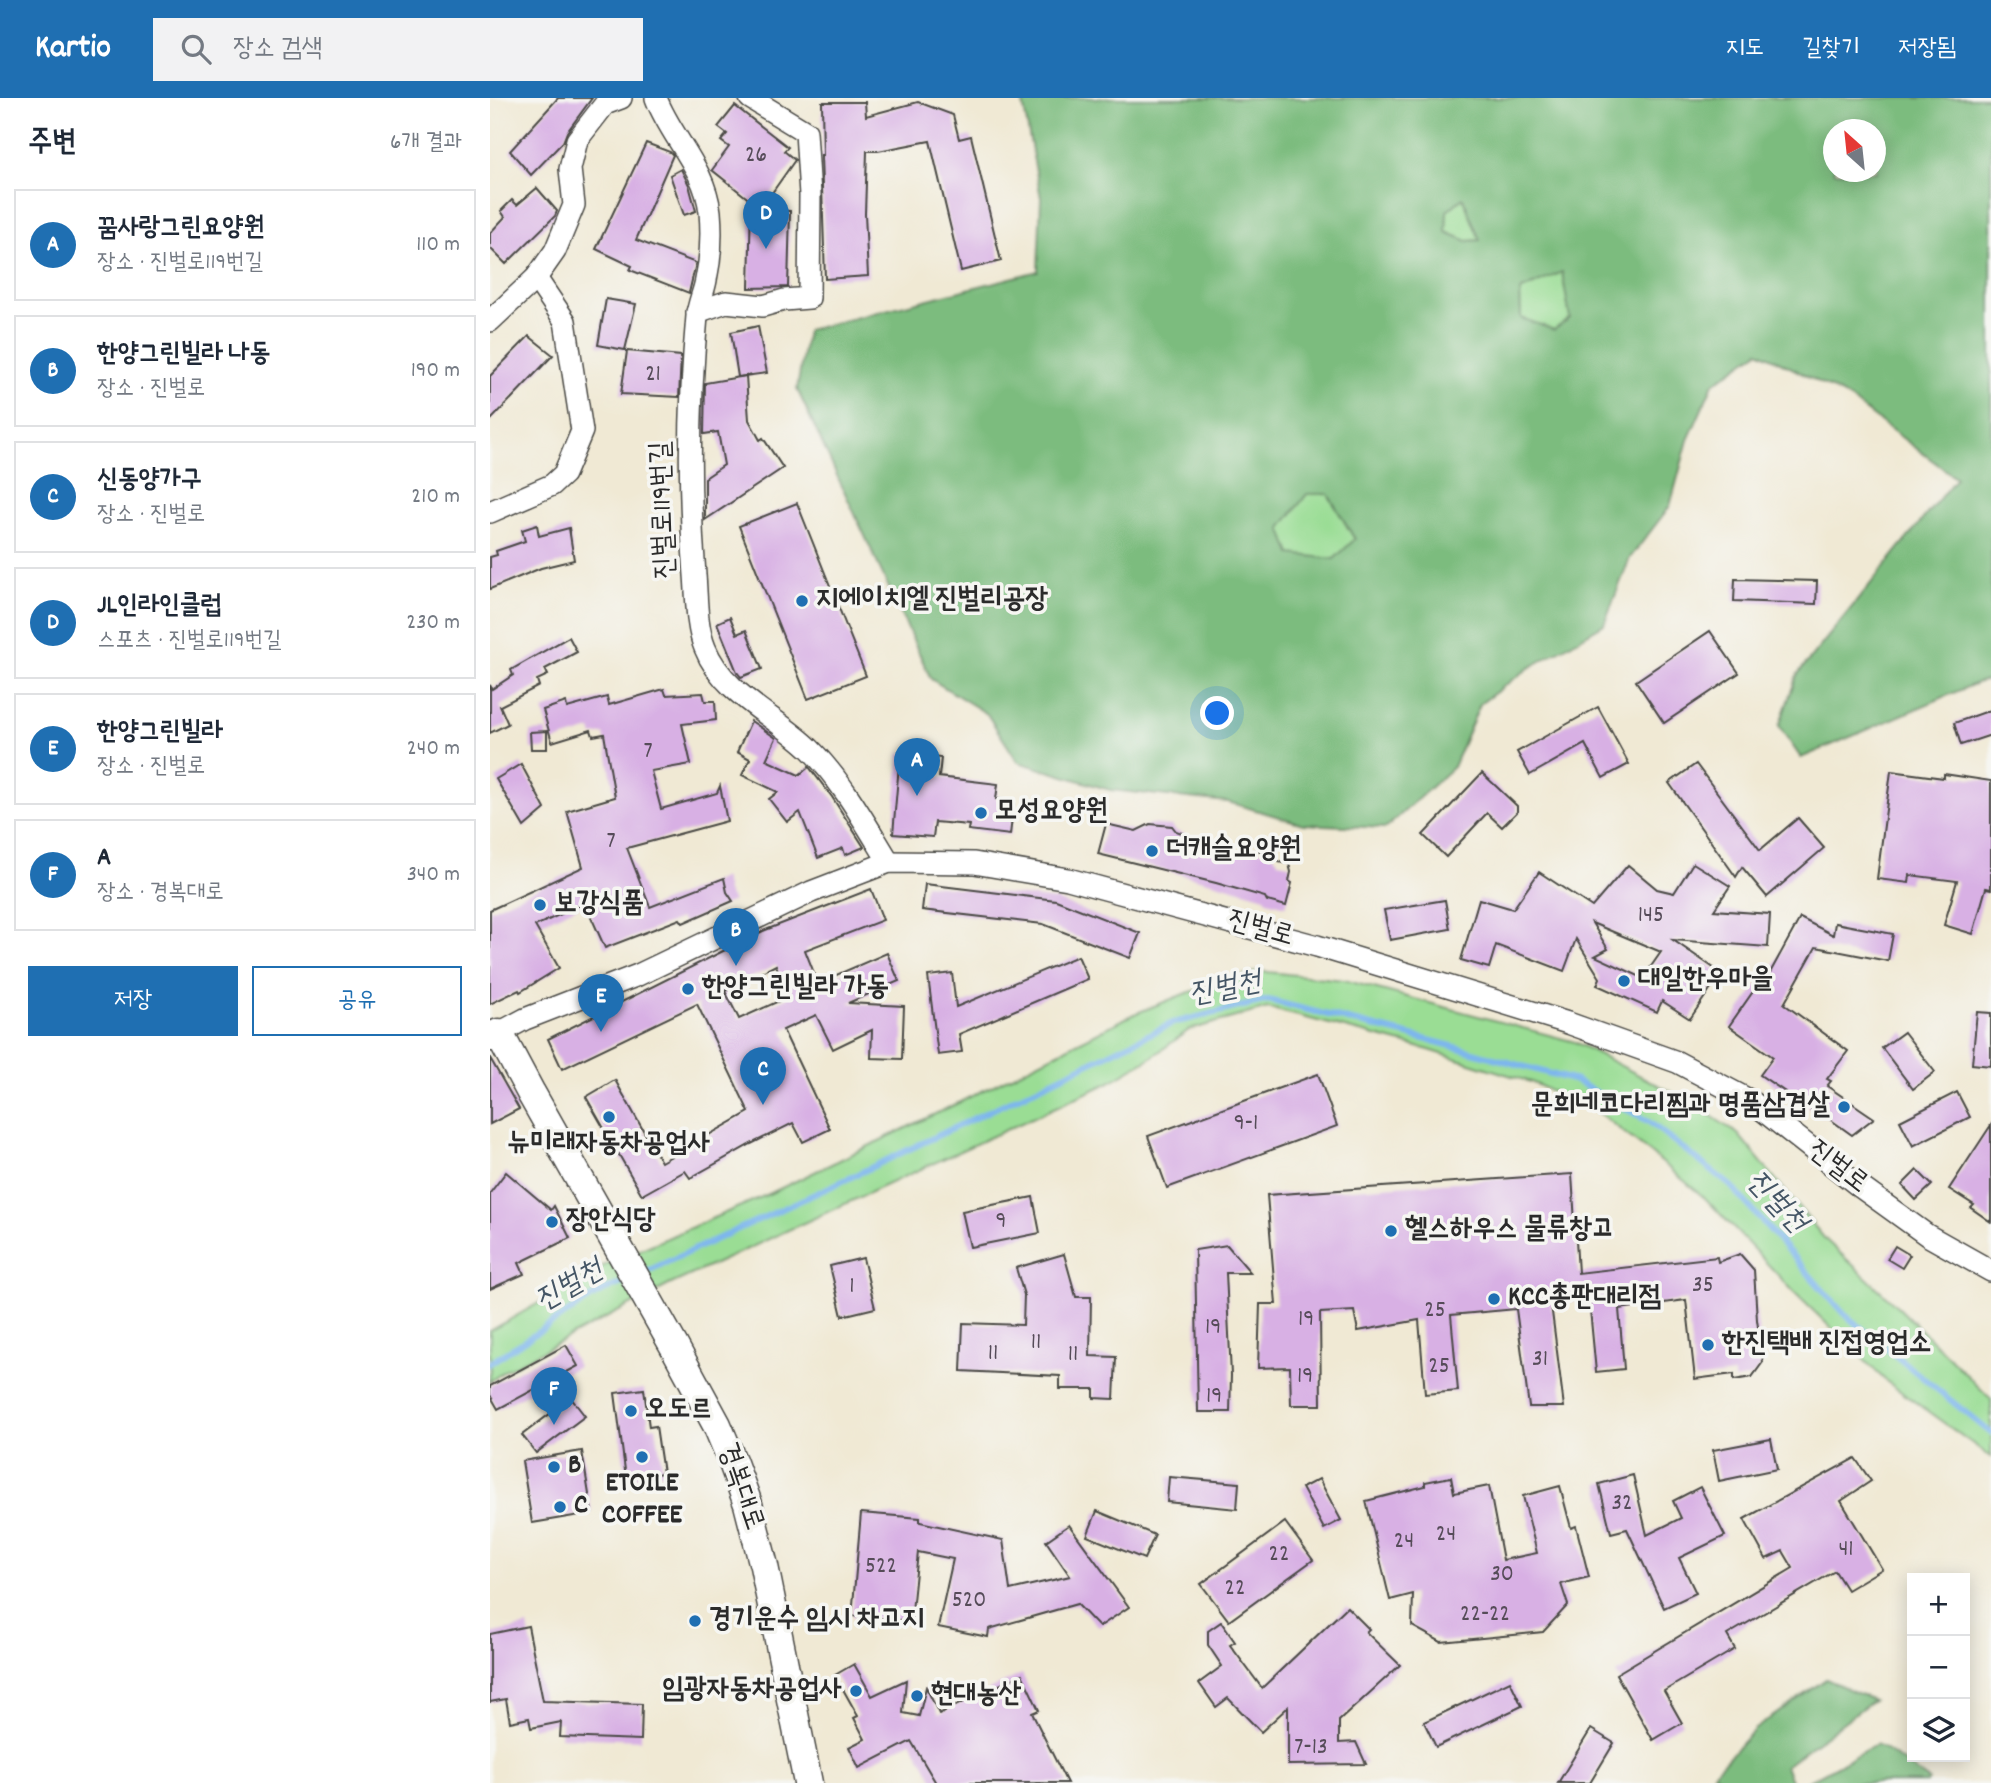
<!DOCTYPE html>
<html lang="ko">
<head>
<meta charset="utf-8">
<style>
  body { margin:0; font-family:Dekko,"Poor Story",sans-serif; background:#f2f2f3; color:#1f2937 }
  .controls { position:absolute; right:21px; bottom:21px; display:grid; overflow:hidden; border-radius:0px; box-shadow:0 4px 18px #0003 }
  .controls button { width:63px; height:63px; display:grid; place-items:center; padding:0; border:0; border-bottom:2px solid #e0e1e3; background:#fff; color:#1f2937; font:35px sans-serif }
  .compass { position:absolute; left:1333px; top:21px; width:63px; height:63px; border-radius:50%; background:#fff; box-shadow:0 4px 18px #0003; rotate:333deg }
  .you { position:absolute; left:728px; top:616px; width:24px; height:24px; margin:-18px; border:5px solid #fff; border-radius:50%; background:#1a73e8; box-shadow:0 0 0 10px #1a73e833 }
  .badge { display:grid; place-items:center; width:46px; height:46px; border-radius:50%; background:#1f6fb2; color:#fff; font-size:23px; font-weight:700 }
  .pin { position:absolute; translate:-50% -58px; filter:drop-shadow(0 2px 4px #0008) }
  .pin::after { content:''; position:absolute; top:37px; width:24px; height:21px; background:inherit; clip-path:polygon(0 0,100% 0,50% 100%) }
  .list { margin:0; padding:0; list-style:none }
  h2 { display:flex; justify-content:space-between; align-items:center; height:91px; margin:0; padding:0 28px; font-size:30px }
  h2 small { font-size:23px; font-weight:400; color:#747a83 }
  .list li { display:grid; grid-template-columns:46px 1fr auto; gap:21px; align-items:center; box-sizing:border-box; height:112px; margin:0 14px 14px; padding:0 14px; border:2px solid #e0e1e3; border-radius:0px }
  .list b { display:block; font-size:26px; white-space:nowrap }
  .list p { margin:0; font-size:23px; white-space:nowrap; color:#747a83 }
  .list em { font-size:23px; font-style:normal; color:#747a83 }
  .actions { display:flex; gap:14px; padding:21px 28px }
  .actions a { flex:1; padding:16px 0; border:2px solid #1f6fb2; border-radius:0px; text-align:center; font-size:24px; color:#1f6fb2 }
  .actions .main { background:#1f6fb2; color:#fff }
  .icon { flex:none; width:38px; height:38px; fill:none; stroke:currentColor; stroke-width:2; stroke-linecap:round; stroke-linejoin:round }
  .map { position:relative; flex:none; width:1501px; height:1685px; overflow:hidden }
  header { display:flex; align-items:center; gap:42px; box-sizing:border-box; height:98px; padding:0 35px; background:#1f6fb2; color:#fff }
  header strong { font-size:33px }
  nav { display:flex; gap:38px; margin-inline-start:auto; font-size:24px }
  .search { width:490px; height:63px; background:#f2f2f3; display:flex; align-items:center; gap:18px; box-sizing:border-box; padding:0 24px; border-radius:0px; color:#747a83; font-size:26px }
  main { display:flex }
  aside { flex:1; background:#fff }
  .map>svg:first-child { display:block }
  .green { fill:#9add94; stroke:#628460; stroke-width:2 }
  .forest { fill:#7bbc7e; stroke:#537454; stroke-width:2; fill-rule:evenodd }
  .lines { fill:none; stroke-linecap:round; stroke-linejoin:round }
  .stream { stroke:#7db6ed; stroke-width:6 }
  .building { fill:#d8b0e4; fill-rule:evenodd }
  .minor-casing { stroke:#494844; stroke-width:24 }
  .tertiary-casing { stroke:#494844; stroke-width:31 }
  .minor { stroke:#fff; stroke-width:21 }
  .tertiary { stroke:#fff; stroke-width:28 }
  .poi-dot { fill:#1f6fb2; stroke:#f6f6f2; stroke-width:2.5 }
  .labels { text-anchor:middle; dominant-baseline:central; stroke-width:7; stroke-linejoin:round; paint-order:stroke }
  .number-label { font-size:24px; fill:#564c59 }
  .street-label { font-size:28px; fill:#2b2b2b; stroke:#f6f6f2 }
  .poi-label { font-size:28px; font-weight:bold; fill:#2b2b2b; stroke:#f6f6f2; text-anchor:start }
  .water-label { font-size:30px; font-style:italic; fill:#445565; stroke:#f6f6f2 }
</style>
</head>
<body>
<header>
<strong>Kartio</strong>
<div class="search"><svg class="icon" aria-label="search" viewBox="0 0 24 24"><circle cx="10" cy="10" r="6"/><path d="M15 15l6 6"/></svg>장소 검색</div>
<nav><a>지도</a><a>길찾기</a><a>저장됨</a></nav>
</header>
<main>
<aside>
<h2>주변<small>6개 결과</small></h2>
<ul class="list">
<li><span class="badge">A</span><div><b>꿈사랑그린요양원</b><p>장소 · 진벌로119번길</p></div><em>110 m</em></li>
<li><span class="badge">B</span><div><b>한양그린빌라 나동</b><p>장소 · 진벌로</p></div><em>190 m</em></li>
<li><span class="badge">C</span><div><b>신동양가구</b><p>장소 · 진벌로</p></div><em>210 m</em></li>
<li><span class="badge">D</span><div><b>JL인라인클럽</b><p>스포츠 · 진벌로119번길</p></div><em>230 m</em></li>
<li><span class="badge">E</span><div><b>한양그린빌라</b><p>장소 · 진벌로</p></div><em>240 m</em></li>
<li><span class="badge">F</span><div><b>A</b><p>장소 · 경복대로</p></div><em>340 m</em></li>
</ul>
<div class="actions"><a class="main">저장</a><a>공유</a></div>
</aside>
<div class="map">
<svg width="1501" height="1685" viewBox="0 0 1501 1685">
  <rect width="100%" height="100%" fill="#f6f6f2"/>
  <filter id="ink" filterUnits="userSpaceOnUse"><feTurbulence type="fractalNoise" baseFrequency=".0143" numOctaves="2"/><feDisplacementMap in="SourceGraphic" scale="14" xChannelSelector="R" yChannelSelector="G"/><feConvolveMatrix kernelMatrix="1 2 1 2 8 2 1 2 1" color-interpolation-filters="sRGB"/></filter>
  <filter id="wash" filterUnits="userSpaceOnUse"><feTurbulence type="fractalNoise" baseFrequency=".00686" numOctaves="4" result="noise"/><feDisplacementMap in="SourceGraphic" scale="28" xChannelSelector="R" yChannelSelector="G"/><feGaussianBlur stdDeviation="1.57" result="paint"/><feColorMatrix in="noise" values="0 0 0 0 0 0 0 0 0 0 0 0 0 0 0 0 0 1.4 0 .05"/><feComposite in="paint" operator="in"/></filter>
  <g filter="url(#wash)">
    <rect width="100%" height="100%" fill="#f0e9d4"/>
    <!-- green -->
    <g class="green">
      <polygon points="973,99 990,142 977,143 956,134 957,113"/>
      <polygon points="1072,174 1080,220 1064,232 1031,220 1030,193"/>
      <polygon points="817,396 838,396 865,442 844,461 801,457 791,430"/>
      <polygon points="768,873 854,882 1085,944 1199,1003 1248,1036 1335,1141 1410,1211 1501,1301 1501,1359 1396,1283 1305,1195 1216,1101 1168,1061 1105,1012 1041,984 939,952 778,910 699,932 662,959 618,985 179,1187 14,1273 0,1284 0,1233 117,1166 281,1095 466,1006 642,917 694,896"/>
    </g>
    <!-- forest -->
    <g class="forest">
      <path d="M532,0H1501V582L1489,584L1311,660L1289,628L1307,577L1466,380L1356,298L1269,253L1223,286L1198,342L1180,408L1140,460L1114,526L1039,570L990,606L963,669L896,730L813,726L738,704L620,692L528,664L497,616L441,581L307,291L317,232L548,173L551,100ZM1344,32H1386V74H1344ZM973,100L990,142L977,143L956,134L957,113ZM1072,174L1080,220L1064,232L1031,220L1030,193ZM817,396H838L865,441L844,461L801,456L791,430Z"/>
      <polygon points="1336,1581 1383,1602 1295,1668 1302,1685 1237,1685 1223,1675 1265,1631"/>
      <polygon points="1387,1646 1439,1682 1437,1685 1315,1685"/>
    </g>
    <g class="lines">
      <!-- stream -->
      <g class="stream">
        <polyline points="151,1176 355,1082 683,925 778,902 958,947 1086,983 1159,1024 1241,1088 1354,1216 1501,1335"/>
        <polyline points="0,1265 107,1196 138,1182"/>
      </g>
    </g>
    <g id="blocks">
      <!-- building -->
      <g class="building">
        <polygon points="68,0 102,0 77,34 73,44 41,77 20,53"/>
        <polygon points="332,4 375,4 376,18 428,4 463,17 469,41 481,38 511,163 471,173 440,43 388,53 377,53 375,116 378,178 335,181 331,57 333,57"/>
        <polygon points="245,8 298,49 294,53 305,62 270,112 300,113 298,189 259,190 261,103 222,72 239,49 231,43 237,36 228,29"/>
        <polygon points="156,45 180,54 183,57 146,142 206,165 199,195 140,172 142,168 106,151"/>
        <polygon points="191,71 199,87 206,113 194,117 180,77"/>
        <polygon points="47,90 67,113 65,118 16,166 0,150 0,135 15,119 11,113 22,102 27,107"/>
        <polygon points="116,201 146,206 135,252 108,247"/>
        <polygon points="268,228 277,275 248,279 241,234"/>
        <polygon points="39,238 63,257 0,323 0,278"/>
        <polygon points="137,253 191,258 189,299 131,296"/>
        <polygon points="256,278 259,322 270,342 273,340 293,370 215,422 215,380 234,367 228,334 214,336 215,285"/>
        <polygon points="307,405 376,578 318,601 249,428"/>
        <polygon points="47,427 49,438 79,430 84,462 51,470 0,491 0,459 7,457 6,453 35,443 32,432"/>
        <polygon points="1245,481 1327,483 1326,506 1244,503"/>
        <polygon points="240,519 247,536 256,532 272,571 251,579 247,574 227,525"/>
        <polygon points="1220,533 1249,575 1174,625 1146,583"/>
        <polygon points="79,539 87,554 55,571 58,577 47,582 49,588 10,608 18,626 0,635 0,587 2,591 23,577 21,572"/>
        <polygon points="174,591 176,597 213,595 215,603 225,603 226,622 192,626 201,666 161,673 171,711 227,695 230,688 237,723 137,750 160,809 234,780 237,794 243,803 193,825 190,821 115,850 95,805 45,828 69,870 30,894 29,892 0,906 0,812 93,769 77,713 125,699 114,636 103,638 101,632 62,644 53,612 76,604 77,610 117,599 119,607"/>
        <polygon points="1108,609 1139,666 1113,680 1095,646 1040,677 1027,654"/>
        <polygon points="1501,612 1501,637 1471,647 1464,625"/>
        <polygon points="261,623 286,640 276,662 309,677 319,669 342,699 374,749 355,757 353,750 328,760 310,714 297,724 279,701 288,694 252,677 260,661 247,654"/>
        <polygon points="57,633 57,651 41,651 40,634"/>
        <polygon points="410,655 451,660 449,679 508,686 506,701 524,703 520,737 478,732 479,727 445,724 443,739 403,736"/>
        <polygon points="31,666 55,711 34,729 6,681"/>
        <polygon points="1206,666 1270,752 1308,720 1334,750 1277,799 1252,769 1246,779 1179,685"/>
        <polygon points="1401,673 1454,680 1454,676 1501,683 1501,791 1496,790 1483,836 1454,827 1467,783 1420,777 1419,785 1387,781"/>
        <polygon points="992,675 1027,708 1027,714 1012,729 997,715 956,759 933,737"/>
        <polygon points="616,726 646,733 660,726 682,728 686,733 703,739 703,744 734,756 736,749 750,753 766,752 784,757 789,764 799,766 801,774 799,783 802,785 796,808 777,803 775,799 726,785 608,756"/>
        <path d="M1203,765L1240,788L1224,812L1280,816L1278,849L1183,842L1231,875L1200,921L1172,903L1167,914L1107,887L1110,880L1086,841L1074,873L1006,847L999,870L971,862L989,801L1023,811L1049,774L1102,809L1138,767L1167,791L1184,795ZM1102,825L1171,854L1153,880L1105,858L1118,851Z"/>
        <polygon points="435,786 566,802 650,835 640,860 553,826 432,812"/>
        <path d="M381,791L393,822L315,852L328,885L397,855L409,883L358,905L414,908L412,961L381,960L382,932L343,951L326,917L293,932L340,1031L313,1044L303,1025L261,1046L200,1080L195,1073L152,1097L96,999L125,982L171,1064L259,1014L207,906L72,971L58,941L273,833ZM286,867L298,899L249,921L235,893Z"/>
        <polygon points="955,802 960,831 900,842 894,812"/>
        <polygon points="1310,820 1343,837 1345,825 1403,836 1398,863 1326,849 1294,906 1358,953 1337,981 1341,983 1337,988 1384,1020 1362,1037 1334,1017 1332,1019 1270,977 1283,959 1239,928 1276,875 1276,882"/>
        <polygon points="588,858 598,881 469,936 472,954 448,957 438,878 462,875 466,909"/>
        <polygon points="1487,914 1501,915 1501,968 1482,966"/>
        <polygon points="1414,934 1445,974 1423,991 1392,950"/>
        <polygon points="0,960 29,1011 0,1026"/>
        <polygon points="828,976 847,1028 677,1090 658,1038"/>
        <polygon points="1467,994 1480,1019 1423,1048 1410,1023"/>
        <polygon points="1501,1027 1501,1124 1481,1110 1484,1107 1459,1091"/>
        <polygon points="1427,1072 1442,1087 1426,1102 1412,1087"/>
        <polygon points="16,1074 61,1112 64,1108 80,1140 29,1165 34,1176 0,1191 0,1095"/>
        <polygon points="1082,1076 1088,1175 1227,1159 1228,1164 1250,1156 1264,1172 1267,1222 1273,1264 1262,1279 1244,1282 1244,1276 1205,1281 1196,1202 1129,1211 1134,1271 1106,1274 1099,1201 1061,1206 1074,1309 1039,1309 1026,1211 961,1217 968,1293 935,1296 929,1222 868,1233 864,1213 830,1215 831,1307 801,1307 800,1269 768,1270 770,1206 786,1206 777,1097"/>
        <polygon points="543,1099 550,1135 480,1149 472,1113"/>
        <polygon points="737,1147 761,1175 736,1175 741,1277 740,1314 708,1314 705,1152"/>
        <polygon points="1405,1148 1420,1157 1412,1170 1397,1161"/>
        <polygon points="574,1156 586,1199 601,1199 600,1258 626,1259 624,1301 604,1300 604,1291 570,1291 570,1278 471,1273 473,1225 533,1227 534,1197 526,1170"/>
        <polygon points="373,1160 385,1210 352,1218 340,1168"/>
        <polygon points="76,1247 88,1268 8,1311 0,1297 0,1288"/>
        <polygon points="154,1291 159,1329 166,1328 173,1375 136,1380 125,1295"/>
        <polygon points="81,1300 95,1318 46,1355 32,1337"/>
        <polygon points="1281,1341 1287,1371 1229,1383 1223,1352"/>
        <polygon points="92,1353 102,1415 42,1425 32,1363"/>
        <polygon points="1365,1360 1381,1383 1351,1403 1392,1471 1357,1492 1345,1473 1237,1537 1245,1551 1174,1593 1192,1625 1163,1642 1126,1576 1303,1470 1293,1453 1276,1461 1254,1421"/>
        <polygon points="1143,1377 1157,1437 1191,1420 1183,1403 1210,1389 1235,1438 1189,1460 1206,1495 1174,1510 1137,1431 1121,1435 1109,1386"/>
        <polygon points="679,1379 749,1385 747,1411 677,1404"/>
        <polygon points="961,1379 964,1395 999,1388 1013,1462 1047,1455 1033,1398 1070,1388 1081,1430 1086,1428 1099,1479 1071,1486 1078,1507 1053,1534 951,1544 922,1528 923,1496 900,1502 876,1403 935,1388 935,1384"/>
        <polygon points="829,1381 851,1422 834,1431 812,1390"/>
        <polygon points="607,1413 665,1437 654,1461 597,1438"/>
        <polygon points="371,1415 430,1420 430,1424 513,1442 520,1492 580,1478 556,1443 579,1427 639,1509 609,1529 587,1506 499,1531 498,1539 448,1529 463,1461 428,1454 421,1523 362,1518"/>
        <polygon points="795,1424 823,1462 739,1523 711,1486"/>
        <polygon points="857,1509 879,1531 876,1534 910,1567 849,1623 849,1645 866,1644 876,1666 798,1667 798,1609 771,1634 738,1600 726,1609 709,1585 732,1568 718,1547 718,1533 731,1524 745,1544 740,1547 772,1590"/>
        <polygon points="38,1528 53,1603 152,1606 151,1642 70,1639 71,1624 41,1630 39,1620 20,1624 16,1601 0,1604 0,1536"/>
        <polygon points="364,1566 382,1598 416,1582 413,1615 429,1618 436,1589 449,1616 532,1576 549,1612 542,1615 577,1685 446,1685 421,1643 369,1670 359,1649 375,1641 364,1620 368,1618 345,1577"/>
        <polygon points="1020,1583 1032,1608 946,1649 934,1624"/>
        <polygon points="1101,1631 1124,1645 1100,1685 1068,1685"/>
      </g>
    </g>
  </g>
  <g filter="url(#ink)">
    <use href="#blocks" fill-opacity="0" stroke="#494844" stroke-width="2"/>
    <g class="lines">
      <defs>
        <g id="minor">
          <path d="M166,0C181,40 215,69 220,114C222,137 221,159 216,182C214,194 208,206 207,218C199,305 198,391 205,477C207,501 206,528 215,550C233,596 286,618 320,651C353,684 375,725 399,764"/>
          <polyline points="207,214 236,204 273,208 294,202 319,200 320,97 316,34 260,0"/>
          <polyline points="0,223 46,180 65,153 84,107 80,71 87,42 115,6 131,0"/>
          <polyline points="0,414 62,387 74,376 92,333 75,223 46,180"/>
          <polyline points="9,935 35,921 148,877 321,794 399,764 484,765 578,781 827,848 1078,925 1187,964 1261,1003 1369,1088 1437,1137 1501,1173"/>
        </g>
        <polyline id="tertiary" points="0,939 9,935 41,995 184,1248 227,1327 243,1365 258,1406 274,1468 318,1685"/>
      </defs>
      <!-- minor casing -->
      <use href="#minor" class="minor-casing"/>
      <!-- tertiary casing -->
      <use href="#tertiary" class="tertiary-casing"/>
      <!-- minor -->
      <use href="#minor" class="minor"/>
      <!-- tertiary -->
      <use href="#tertiary" class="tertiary"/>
    </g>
  </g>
  <!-- markers -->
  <g class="poi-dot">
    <circle cx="312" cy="503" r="7"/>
    <circle cx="491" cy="715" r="7"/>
    <circle cx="662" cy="753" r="7"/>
    <circle cx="50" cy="807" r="7"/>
    <circle cx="1134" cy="883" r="7"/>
    <circle cx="198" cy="891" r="7"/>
    <circle cx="1354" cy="1009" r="7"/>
    <circle cx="119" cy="1019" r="7"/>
    <circle cx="62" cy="1124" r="7"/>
    <circle cx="901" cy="1133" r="7"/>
    <circle cx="1004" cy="1201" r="7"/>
    <circle cx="1218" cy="1247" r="7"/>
    <circle cx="141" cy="1313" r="7"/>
    <circle cx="152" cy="1359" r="7"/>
    <circle cx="64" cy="1369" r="7"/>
    <circle cx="70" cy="1409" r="7"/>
    <circle cx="205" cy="1523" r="7"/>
    <circle cx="366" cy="1593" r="7"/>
    <circle cx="427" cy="1598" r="7"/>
  </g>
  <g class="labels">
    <!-- number labels -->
    <g class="number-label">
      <text x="266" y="58">26</text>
      <text x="163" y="277">21</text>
      <text x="158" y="654">7</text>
      <text x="121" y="744">7</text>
      <text x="1161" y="818">145</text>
      <text x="756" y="1026">9-1</text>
      <text x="511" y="1124">9</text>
      <text x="1213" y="1188">35</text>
      <text x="362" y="1189">1</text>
      <text x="945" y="1213">25</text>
      <text x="816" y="1222">19</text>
      <text x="723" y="1230">19</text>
      <text x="546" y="1245">11</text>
      <text x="503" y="1256">11</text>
      <text x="583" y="1257">11</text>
      <text x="1050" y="1262">31</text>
      <text x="949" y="1269">25</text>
      <text x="815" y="1279">19</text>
      <text x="724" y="1299">19</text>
      <text x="1132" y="1406">32</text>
      <text x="956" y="1437">24</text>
      <text x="914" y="1444">24</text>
      <text x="1356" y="1452">41</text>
      <text x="789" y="1457">22</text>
      <text x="391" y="1469">522</text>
      <text x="1012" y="1477">30</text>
      <text x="745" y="1491">22</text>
      <text x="479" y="1503">520</text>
      <text x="995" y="1517">22-22</text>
      <text x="821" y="1650">7-13</text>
    </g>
    <!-- street labels -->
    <g class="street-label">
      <text transform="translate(175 412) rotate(-92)">진벌로119번길</text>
      <text transform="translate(770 832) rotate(16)">진벌로</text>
      <text transform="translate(1347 1070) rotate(38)">진벌로</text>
      <text transform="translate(249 1389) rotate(71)">경복대로</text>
    </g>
    <!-- poi labels -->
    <g class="poi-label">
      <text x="326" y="503">지에이치엘 진벌리공장</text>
      <text x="505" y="715">모성요양원</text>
      <text x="676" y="753">더캐슬요양원</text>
      <text x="64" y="807">보강식품</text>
      <text x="1148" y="883">대일한우마을</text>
      <text x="212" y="891">한양그린빌라 가동</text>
      <text x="1340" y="1009" text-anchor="end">문희네코다리찜과 명품삼겹살</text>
      <text x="119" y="1047" text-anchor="middle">뉴미래자동차공업사</text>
      <text x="76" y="1124">장안식당</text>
      <text x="915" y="1133">헬스하우스 물류창고</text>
      <text x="1018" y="1201">KCC총판대리점</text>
      <text x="1232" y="1247">한진택배 진접영업소</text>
      <text x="155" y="1313">오도르</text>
      <text x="78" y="1369">B</text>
      <text x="152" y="1387" text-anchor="middle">ETOILE<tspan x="152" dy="32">COFFEE</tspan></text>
      <text x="84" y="1409">C</text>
      <text x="219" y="1523">경기운수 임시 차고지</text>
      <text x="352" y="1593" text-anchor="end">임광자동차공업사</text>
      <text x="441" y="1598">현대농산</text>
    </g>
    <!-- water labels -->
    <g class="water-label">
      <text transform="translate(735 892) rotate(-11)">진벌천</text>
      <text transform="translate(1285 1105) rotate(47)">진벌천</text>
      <text transform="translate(80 1189) rotate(-30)">진벌천</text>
    </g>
  </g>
</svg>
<div class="controls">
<button>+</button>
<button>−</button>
<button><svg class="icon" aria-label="layers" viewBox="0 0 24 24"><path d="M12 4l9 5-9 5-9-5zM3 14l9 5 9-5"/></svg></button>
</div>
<svg class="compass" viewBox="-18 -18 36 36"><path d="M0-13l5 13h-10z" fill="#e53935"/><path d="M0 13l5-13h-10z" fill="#747a83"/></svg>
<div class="you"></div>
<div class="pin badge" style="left:427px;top:698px">A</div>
<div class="pin badge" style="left:246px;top:868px">B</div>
<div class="pin badge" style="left:273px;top:1007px">C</div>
<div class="pin badge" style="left:276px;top:151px">D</div>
<div class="pin badge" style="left:111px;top:934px">E</div>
<div class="pin badge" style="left:64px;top:1327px">F</div>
</div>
</main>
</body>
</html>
